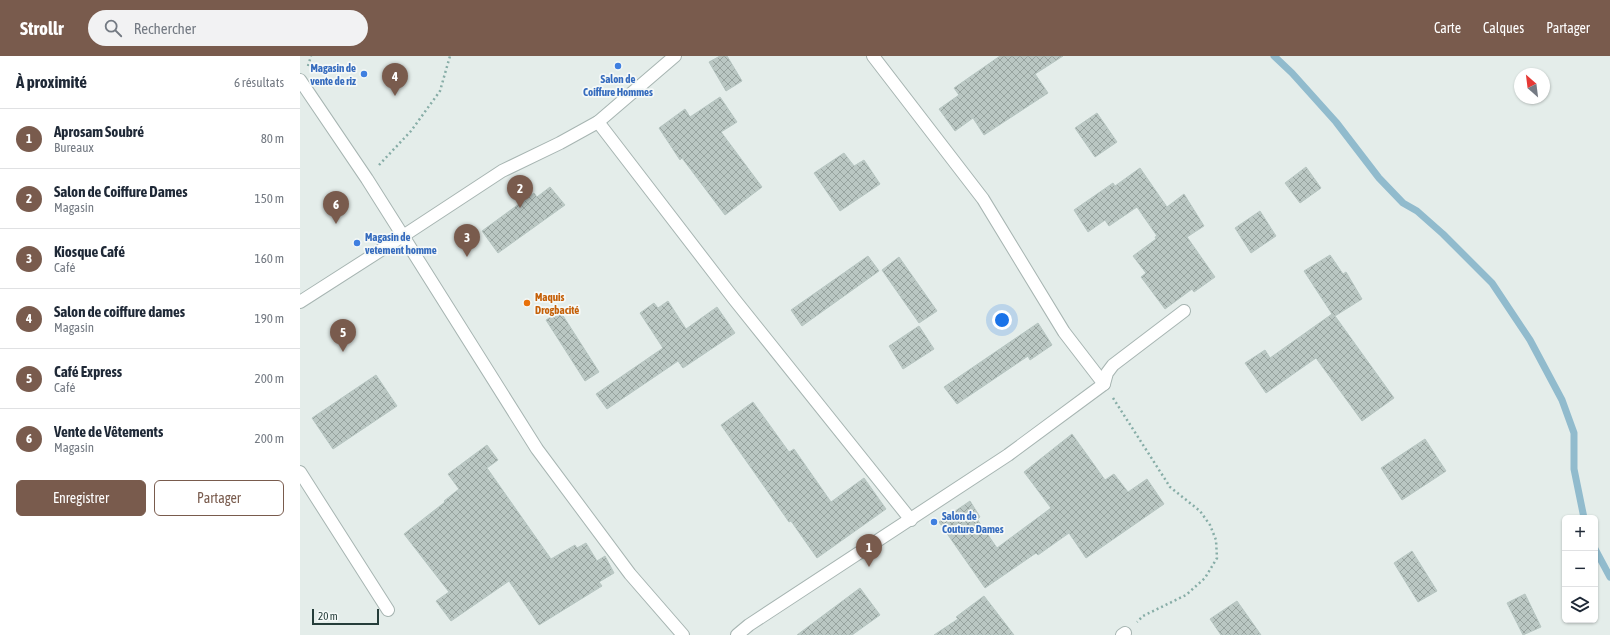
<!DOCTYPE html>
<html lang="fr">
<head>
<meta charset="utf-8">
<style>
  body { margin:0; font-family:"Asap Condensed",sans-serif; background:#f2f2f3; color:#1f2937 }
  .controls { position:absolute; right:12px; bottom:12px; display:grid; overflow:hidden; border-radius:6px; box-shadow:0 1px 3px #0004 }
  .controls button { width:36px; height:36px; display:grid; place-items:center; padding:0; border:0; border-bottom:1px solid #e0e1e3; background:#fff; color:#1f2937; font:20px sans-serif }
  .compass { position:absolute; left:1214px; top:12px; width:36px; height:36px; border-radius:50%; background:#fff; box-shadow:0 1px 3px #0004; rotate:332deg }
  .scale { position:absolute; left:12px; bottom:10px; width:67px; box-sizing:border-box; padding-left:4px; border:2px solid #253d3a; border-top:0; font-size:11px; line-height:14px; white-space:nowrap; color:#253d3a; -webkit-text-stroke:3px #f5f9f8; paint-order:stroke }
  .you { position:absolute; left:702px; top:264px; width:14px; height:14px; margin:-10px; border:3px solid #fff; border-radius:50%; background:#1a73e8; box-shadow:0 0 0 6px #1a73e833 }
  .badge { display:grid; place-items:center; width:26px; height:26px; border-radius:50%; background:#795b4d; color:#fff; font-size:13px; font-weight:700 }
  .pin { position:absolute; translate:-50% -33px; filter:drop-shadow(0 1px 2px #0008) }
  .pin::after { content:''; position:absolute; top:21px; width:14px; height:12px; background:inherit; clip-path:polygon(0 0,100% 0,50% 100%) }
  .list { margin:0; padding:0; list-style:none }
  h2 { display:flex; justify-content:space-between; align-items:center; height:52px; margin:0; padding:0 16px; font-size:17px }
  h2 small { font-size:13px; font-weight:400; color:#747a83 }
  .list li { display:grid; grid-template-columns:26px 1fr auto; gap:12px; align-items:center; box-sizing:border-box; height:60px; padding:0 16px; border-top:1px solid #e0e1e3 }
  .list b { display:block; font-size:15px; white-space:nowrap }
  .list p { margin:0; font-size:13px; white-space:nowrap; color:#747a83 }
  .list em { font-size:13px; font-style:normal; color:#747a83 }
  .actions { display:flex; gap:8px; padding:12px 16px }
  .actions a { flex:1; padding:9px 0; border:1px solid #795b4d; border-radius:6px; text-align:center; font-size:14px; color:#795b4d }
  .actions .main { background:#795b4d; color:#fff }
  .icon { flex:none; width:22px; height:22px; fill:none; stroke:currentColor; stroke-width:2; stroke-linecap:round; stroke-linejoin:round }
  .map { position:relative; flex:none; width:1310px; height:579px; overflow:hidden }
  header { display:flex; align-items:center; gap:24px; box-sizing:border-box; height:56px; padding:0 20px; background:#795b4d; color:#fff }
  header strong { font-size:19px }
  nav { display:flex; gap:22px; margin-inline-start:auto; font-size:14px }
  .search { width:280px; height:36px; background:#f2f2f3; display:flex; align-items:center; gap:10px; box-sizing:border-box; padding:0 14px; border-radius:22px; color:#747a83; font-size:15px }
  main { display:flex }
  aside { flex:1; background:#fff }
  .map>svg:first-child { display:block }
  .lines { fill:none; stroke-linecap:round; stroke-linejoin:round }
  .stream { stroke:#91bbcd; stroke-width:7 }
  .building { fill:url(#building-cross-hatch); stroke:#b7c6c2 }
  .minor-casing { stroke:#a7b5b2; stroke-width:14 }
  .path { stroke:#87ada7; stroke-width:2.5; stroke-dasharray:2 3; stroke-linecap:butt }
  .minor { stroke:#fff; stroke-width:12 }
  .shop-dot { fill:#3f7fe0; stroke:#f5f9f8; stroke-width:1.5 }
  .food-dot { fill:#e8710a; stroke:#f5f9f8; stroke-width:1.5 }
  .labels { text-anchor:middle; dominant-baseline:central; stroke-width:3.5; stroke-linejoin:round; paint-order:stroke }
  .shop-label { font-size:11px; font-weight:bold; fill:#366cbe; stroke:#f5f9f8; text-anchor:start }
  .food-label { font-size:11px; font-weight:bold; fill:#c56008; stroke:#f5f9f8; text-anchor:start }
</style>
</head>
<body>
<header>
<strong>Strollr</strong>
<div class="search"><svg class="icon" aria-label="search" viewBox="0 0 24 24"><circle cx="10" cy="10" r="6"/><path d="M15 15l6 6"/></svg>Rechercher</div>
<nav><a>Carte</a><a>Calques</a><a>Partager</a></nav>
</header>
<main>
<aside>
<h2>À proximité<small>6 résultats</small></h2>
<ul class="list">
<li><span class="badge">1</span><div><b>Aprosam Soubré</b><p>Bureaux</p></div><em>80 m</em></li>
<li><span class="badge">2</span><div><b>Salon de Coiffure Dames</b><p>Magasin</p></div><em>150 m</em></li>
<li><span class="badge">3</span><div><b>Kiosque Café</b><p>Café</p></div><em>160 m</em></li>
<li><span class="badge">4</span><div><b>Salon de coiffure dames</b><p>Magasin</p></div><em>190 m</em></li>
<li><span class="badge">5</span><div><b>Café Express</b><p>Café</p></div><em>200 m</em></li>
<li><span class="badge">6</span><div><b>Vente de Vêtements</b><p>Magasin</p></div><em>200 m</em></li>
</ul>
<div class="actions"><a class="main">Enregistrer</a><a>Partager</a></div>
</aside>
<div class="map">
<svg width="1310" height="579" viewBox="0 0 1310 579">
  <defs>
    <pattern id="building-cross-hatch" width="8" height="8" patternUnits="userSpaceOnUse"><rect width="8" height="8" fill="#bac7c3"/><path d="M0 0l8 8M0 8l8-8" fill="none" stroke="#97a39f"/></pattern>
  </defs>
  <rect width="100%" height="100%" fill="#e4edea"/>
  <g class="lines">
    <!-- stream -->
    <g class="stream">
      <polyline points="974,0 992,17 1036,66 1079,122 1103,147 1117,155 1143,178 1192,227 1230,284 1262,344 1274,377 1274,413 1284,462"/>
      <polyline points="1295,493 1310,521"/>
    </g>
  </g>
  <!-- building -->
  <g class="building">
    <polygon points="420,0 427,0 442,25 426,35 409,6"/>
    <polygon points="700,0 763,0 735,18 748,37 684,79 673,62 655,75 639,53 659,39 654,32"/>
    <polygon points="420,41 437,66 421,76 462,131 425,159 382,102 380,104 359,72 385,53 390,61"/>
    <polygon points="797,57 817,86 795,101 775,72"/>
    <polygon points="544,97 554,110 564,104 580,128 540,155 514,117"/>
    <polygon points="1006,111 1021,132 1000,147 985,127"/>
    <polygon points="840,112 867,151 884,138 904,170 887,181 915,221 894,236 892,233 865,253 841,221 846,217 833,200 856,183 855,181 857,180 837,151 809,170 805,164 788,176 774,154 813,127 815,130"/>
    <polygon points="250,131 265,149 198,197 182,175 234,137 237,141"/>
    <polygon points="960,155 976,180 951,197 935,172"/>
    <polygon points="1030,199 1043,218 1046,216 1062,243 1035,260 1094,342 1062,365 1016,302 966,337 945,307 965,294 970,302 1032,258 1004,215"/>
    <polygon points="568,200 579,215 502,270 491,254"/>
    <polygon points="599,201 637,255 619,267 582,214"/>
    <polygon points="368,245 386,273 417,251 435,277 383,312 378,305 307,353 296,338 363,292 340,257 354,247 358,252"/>
    <polygon points="260,255 299,316 285,325 246,264"/>
    <polygon points="738,267 752,289 730,304 728,300 657,348 644,331"/>
    <polygon points="619,270 634,293 603,313 589,290"/>
    <polygon points="76,319 97,350 33,393 12,362"/>
    <polygon points="453,346 489,396 494,393 531,446 564,422 586,453 517,502 491,465 489,466 421,369"/>
    <polygon points="772,378 805,424 814,418 828,436 847,423 864,448 786,502 769,477 738,499 736,497 685,532 639,466 670,445 680,461 677,463 697,492 751,452 724,416"/>
    <polygon points="1125,383 1146,415 1102,444 1081,412"/>
    <polygon points="187,389 198,404 187,412 251,503 275,489 277,492 286,487 297,505 305,500 314,517 299,526 302,530 239,569 209,525 151,565 136,545 149,536 104,478 145,446 144,445 159,433 148,418"/>
    <polygon points="1112,495 1137,535 1118,546 1094,507"/>
    <polygon points="560,532 580,559 552,579 497,579"/>
    <polygon points="1225,538 1241,571 1223,579 1207,547"/>
    <polygon points="684,540 714,579 634,579 658,563 656,561"/>
    <polygon points="937,545 961,579 921,579 910,563"/>
  </g>
  <g class="lines">
    <defs>
      <g id="minor">
        <polyline points="375,0 298,66 260,87 202,115 103,180 237,393 330,518 383,579"/>
        <polyline points="573,0 683,143 764,276 804,328"/>
        <polyline points="0,24 67,123 103,180 0,246"/>
        <polyline points="298,66 434,243 611,464"/>
        <polyline points="0,416 88,554"/>
        <polyline points="437,579 449,569 708,399 804,328 807,317 813,309 884,255"/>
        <polyline points="822,579 825,577"/>
      </g>
    </defs>
    <!-- minor casing -->
    <use href="#minor" class="minor-casing"/>
    <!-- path -->
    <g class="path">
      <polyline points="8,10 11,0"/>
      <polyline points="79,109 111,75 140,35 150,0"/>
      <polyline points="813,342 870,431 900,455 910,469 916,484 917,502 905,522 886,539 843,560 837,566"/>
    </g>
    <!-- minor -->
    <use href="#minor" class="minor"/>
  </g>
  <!-- markers -->
  <g class="shop-dot">
    <circle cx="318" cy="10" r="4"/>
    <circle cx="64" cy="18" r="4"/>
    <circle cx="57" cy="187" r="4"/>
    <circle cx="634" cy="466" r="4"/>
  </g>
  <circle class="food-dot" cx="227" cy="247" r="4"/>
  <g class="labels">
    <!-- shop labels -->
    <g class="shop-label">
      <text x="56" y="12" text-anchor="end">Magasin de<tspan x="56" dy="13">vente de riz</tspan></text>
      <text x="318" y="23" text-anchor="middle">Salon de<tspan x="318" dy="13">Coiffure Hommes</tspan></text>
      <text x="65" y="181">Magasin de<tspan x="65" dy="13">vetement homme</tspan></text>
      <text x="642" y="460">Salon de<tspan x="642" dy="13">Couture Dames</tspan></text>
    </g>
    <!-- food labels -->
    <g class="food-label">
      <text x="235" y="241">Maquis<tspan x="235" dy="13">Drogbacité</tspan></text>
    </g>
  </g>
</svg>
<div class="controls">
<button>+</button>
<button>−</button>
<button><svg class="icon" aria-label="layers" viewBox="0 0 24 24"><path d="M12 4l9 5-9 5-9-5zM3 14l9 5 9-5"/></svg></button>
</div>
<svg class="compass" viewBox="-18 -18 36 36"><path d="M0-13l5 13h-10z" fill="#e53935"/><path d="M0 13l5-13h-10z" fill="#747a83"/></svg>
<div class="scale">20 m</div>
<div class="you"></div>
<div class="pin badge" style="left:569px;top:511px">1</div>
<div class="pin badge" style="left:220px;top:152px">2</div>
<div class="pin badge" style="left:167px;top:201px">3</div>
<div class="pin badge" style="left:95px;top:40px">4</div>
<div class="pin badge" style="left:43px;top:296px">5</div>
<div class="pin badge" style="left:36px;top:168px">6</div>
</div>
</main>
</body>
</html>
